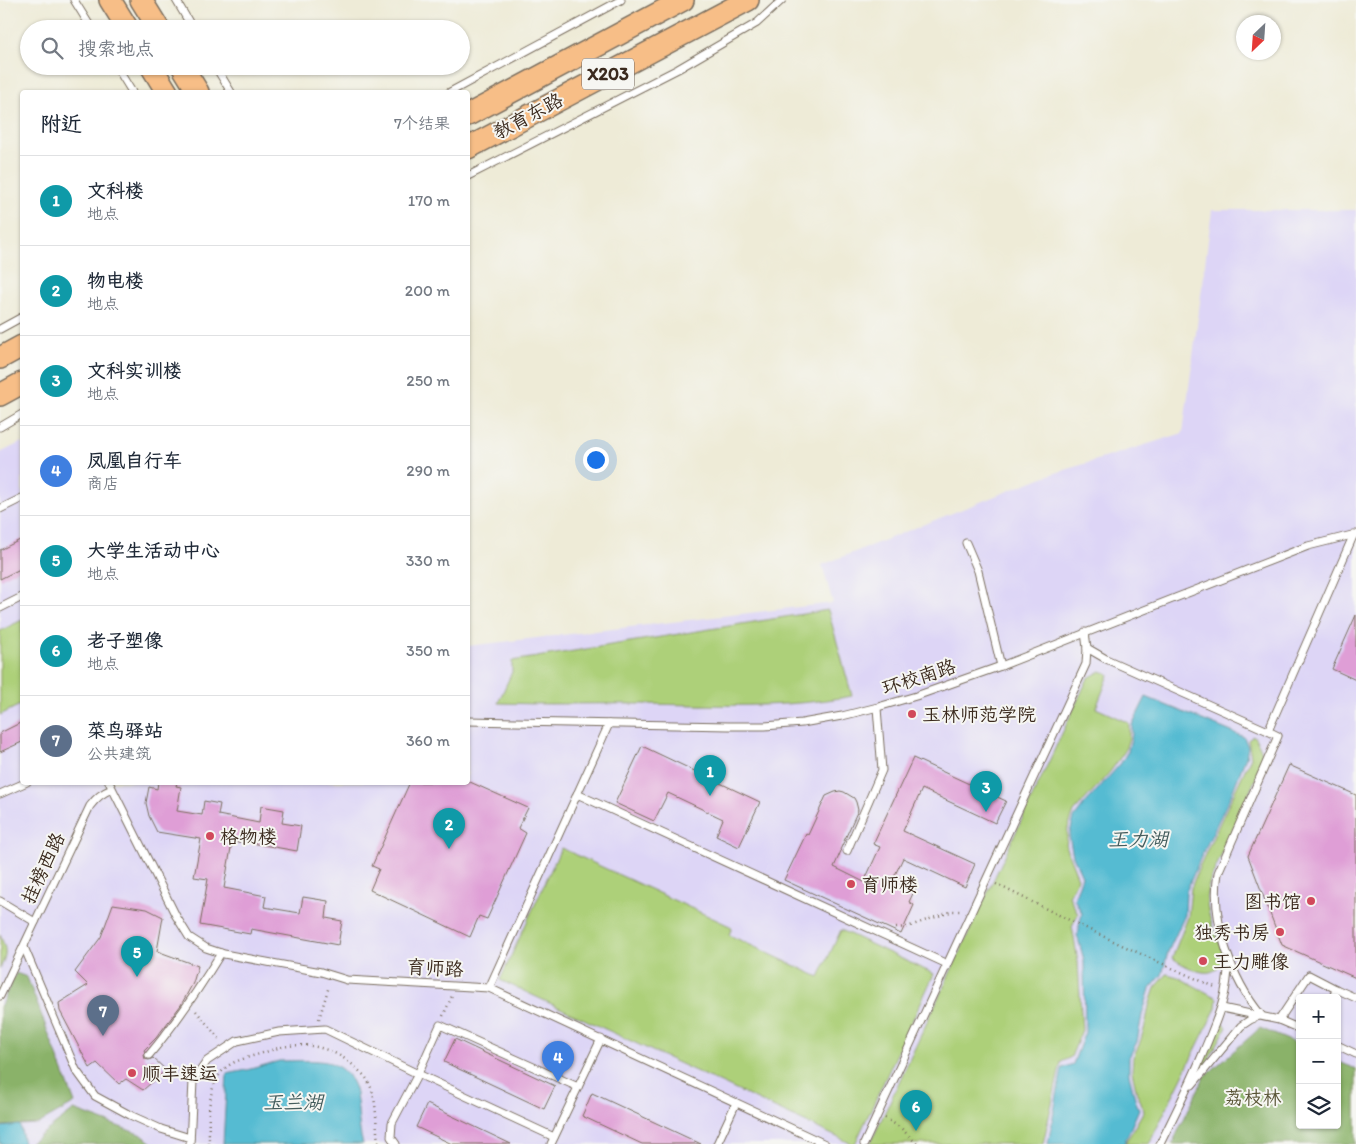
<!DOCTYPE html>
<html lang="zh">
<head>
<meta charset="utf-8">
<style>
  body { margin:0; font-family:Itim,"LXGW WenKai TC",sans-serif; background:#f2f2f3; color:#1f2937 }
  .controls { position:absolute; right:15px; bottom:15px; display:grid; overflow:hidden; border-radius:5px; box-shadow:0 1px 4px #0004 }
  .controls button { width:45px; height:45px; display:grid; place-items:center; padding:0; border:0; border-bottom:1px solid #e0e1e3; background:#fff; color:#1f2937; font:25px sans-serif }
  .compass { position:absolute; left:1236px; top:15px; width:45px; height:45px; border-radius:50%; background:#fff; box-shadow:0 1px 4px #0004; rotate:205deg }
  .you { position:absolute; left:595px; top:459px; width:18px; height:18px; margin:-12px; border:4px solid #fff; border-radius:50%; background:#1a73e8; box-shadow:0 0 0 8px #1a73e833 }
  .badge { display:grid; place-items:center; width:32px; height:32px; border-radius:50%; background:#0f766e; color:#fff; font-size:16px; font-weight:700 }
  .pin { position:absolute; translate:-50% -41px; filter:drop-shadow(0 1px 2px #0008) }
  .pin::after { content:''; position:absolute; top:26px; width:18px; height:15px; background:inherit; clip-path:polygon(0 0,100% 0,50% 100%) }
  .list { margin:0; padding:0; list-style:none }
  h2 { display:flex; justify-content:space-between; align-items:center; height:65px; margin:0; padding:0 20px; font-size:21px }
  h2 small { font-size:16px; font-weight:400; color:#747a83 }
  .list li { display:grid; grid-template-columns:32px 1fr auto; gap:15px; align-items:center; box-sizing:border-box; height:90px; padding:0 20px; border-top:1px solid #e0e1e3 }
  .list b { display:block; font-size:19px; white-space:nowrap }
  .list p { margin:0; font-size:16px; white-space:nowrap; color:#747a83 }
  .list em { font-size:16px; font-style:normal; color:#747a83 }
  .icon { flex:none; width:28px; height:28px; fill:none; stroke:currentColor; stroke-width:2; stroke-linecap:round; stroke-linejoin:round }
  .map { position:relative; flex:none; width:1356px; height:1144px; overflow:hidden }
  .search { position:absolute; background:#fff; box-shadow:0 1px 4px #0004; left:20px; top:20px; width:450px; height:55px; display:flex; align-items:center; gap:12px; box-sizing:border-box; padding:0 18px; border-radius:28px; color:#747a83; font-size:19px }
  .panel { position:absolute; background:#fff; box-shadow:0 1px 4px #0004; left:20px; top:90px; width:450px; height:695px; border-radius:5px }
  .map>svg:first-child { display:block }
  .built { fill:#ddd5f6; fill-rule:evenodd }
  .green { fill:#add079; stroke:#747d4c }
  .forest { fill:#8ab269; stroke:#626e44 }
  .water { fill:#54bbd2; stroke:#487278 }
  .building { fill:#df9ed6 }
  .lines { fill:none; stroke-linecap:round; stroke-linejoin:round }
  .lane-casing { stroke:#7a6e5f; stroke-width:9 }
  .primary-casing { stroke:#7a6e5f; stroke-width:24 }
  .path { stroke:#7a6e5f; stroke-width:2.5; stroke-dasharray:1 4; stroke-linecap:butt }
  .lane { stroke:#fff; stroke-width:7 }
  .primary { stroke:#f7be87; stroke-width:21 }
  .poi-dot { fill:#d1495b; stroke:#f6f6f2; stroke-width:2 }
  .labels { text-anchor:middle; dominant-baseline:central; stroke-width:4; stroke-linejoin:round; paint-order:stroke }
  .shield { fill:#f6f6f2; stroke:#73675e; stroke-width:1 }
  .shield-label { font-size:18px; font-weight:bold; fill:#3b2a1e }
  .street-label { font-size:19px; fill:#3b2a1e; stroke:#f6f6f2 }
  .poi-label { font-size:19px; fill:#3b2a1e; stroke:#f6f6f2; text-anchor:start }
  .park-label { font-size:19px; fill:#585435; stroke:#f6f6f2 }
  .water-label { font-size:20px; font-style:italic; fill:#445d5d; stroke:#f6f6f2 }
</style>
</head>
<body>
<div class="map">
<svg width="1356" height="1144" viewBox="0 0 1356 1144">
  <rect width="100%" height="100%" fill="#f6f6f2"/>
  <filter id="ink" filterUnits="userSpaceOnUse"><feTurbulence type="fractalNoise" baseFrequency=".02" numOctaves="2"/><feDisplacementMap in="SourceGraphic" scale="10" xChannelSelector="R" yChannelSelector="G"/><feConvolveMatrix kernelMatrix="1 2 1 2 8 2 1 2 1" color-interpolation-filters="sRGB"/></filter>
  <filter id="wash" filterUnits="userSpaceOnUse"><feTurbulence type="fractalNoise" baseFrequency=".0096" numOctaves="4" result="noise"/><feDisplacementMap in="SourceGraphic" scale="20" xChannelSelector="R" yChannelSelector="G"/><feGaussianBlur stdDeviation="1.12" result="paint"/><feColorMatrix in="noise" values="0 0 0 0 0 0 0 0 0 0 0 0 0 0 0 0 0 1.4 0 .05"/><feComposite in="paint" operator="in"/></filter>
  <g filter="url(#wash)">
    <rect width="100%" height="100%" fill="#eeebd7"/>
    <!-- built -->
    <path class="built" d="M1212,210H1356V1144H0V453L22,442V782H468V646L833,603L822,565L1043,477L1183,433ZM1300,998H1337V1125H1300Z"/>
    <!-- green -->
    <g class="green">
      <path d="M828,610L852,696C783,709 713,705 643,704C595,703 547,705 498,703L512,672V661Z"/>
      <polygon points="22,620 22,704 0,715 0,631"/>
      <polygon points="1101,671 1109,675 1096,708 1129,723 1129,738 1125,751 1110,772 1074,812 1068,828 1066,848 1078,878 1069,896 1078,914 1072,926 1078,962 1082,1030 1071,1057 1061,1062 1043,1144 870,1144 1088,678"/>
      <path d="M1253,735C1259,744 1263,751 1263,762L1212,876C1209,884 1206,892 1207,900C1207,918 1218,938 1224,955C1222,960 1220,965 1216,969C1205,979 1182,964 1172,958L1188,917L1191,888L1200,865L1251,757L1248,740Z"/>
      <polygon points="561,848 732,927 729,935 819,977 841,930 934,974 855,1144 852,1144 500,980"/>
      <path d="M0,935C7,950 7,954 0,969Z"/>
      <polygon points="1167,974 1178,977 1217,998 1216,1008 1149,1144 1125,1144 1143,1112 1141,1102 1137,1094 1132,1071 1133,1057 1139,1045 1145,1026 1149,1006 1155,988"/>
      <polygon points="1220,1023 1223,1023 1227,1027 1203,1069 1200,1066"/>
    </g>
    <!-- forest -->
    <g class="forest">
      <polygon points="16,973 27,977 75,1103 38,1124 0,1126 0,1007"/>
      <polygon points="1260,1028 1300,1045 1300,1125 1337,1125 1337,1061 1356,1069 1356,1144 1172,1144 1204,1077"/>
      <polygon points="74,1110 142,1135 153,1144 29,1144"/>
    </g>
    <!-- water -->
    <g class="water">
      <polygon points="1146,697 1244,737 1248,747 1246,757 1232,793 1201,857 1186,892 1185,915 1168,952 1162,975 1150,989 1142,1015 1137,1042 1129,1057 1129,1074 1136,1102 1139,1109 1124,1144 1048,1144 1062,1068 1073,1064 1085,1032 1084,960 1077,935 1082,913 1074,899 1082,876 1073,856 1069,836 1074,818 1083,806 1121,763 1128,751 1132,734 1132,725"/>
      <path d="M279,1061C292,1061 323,1059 333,1064C345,1069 354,1081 356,1094C359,1111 358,1128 363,1144H223L227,1074L247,1070Z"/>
      <polygon points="20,1125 24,1144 0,1144 0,1127"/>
    </g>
    <g id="blocks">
      <!-- building -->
      <g class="building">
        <polygon points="22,539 22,568 0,579 0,550"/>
        <polygon points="1356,615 1356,680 1332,669"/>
        <polygon points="22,722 22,742 0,752 0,733"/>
        <polygon points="642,746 760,802 739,847 716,836 723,819 668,793 654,821 615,803"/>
        <polygon points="913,758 1006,801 995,823 922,789 903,831 975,864 965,887 903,858 894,877 916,887 909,902 914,905 901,934 784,880 806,834 808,835 826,796 835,792 840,791 844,792 854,798 856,802 858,810 840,850 841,851 834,867 864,882 880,847 873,844"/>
        <polygon points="1289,765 1356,795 1356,978 1282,945 1248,856"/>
        <polygon points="158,782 177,782 176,786 181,787 177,811 202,815 204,801 220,804 218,815 259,823 261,806 284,810 282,823 301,826 297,851 240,841 239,843 232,842 224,888 266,896 264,907 300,913 303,897 328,901 326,918 342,921 338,945 251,929 250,934 200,925 208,879 194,877 201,839 157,832 149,816 146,803 149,787 157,789"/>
        <polygon points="410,782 470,782 528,808 518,828 526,833 487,919 479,916 470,937 370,890 379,869 372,866"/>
        <polygon points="113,904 147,909 163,917 157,951 198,966 193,983 181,1005 156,1038 144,1050 145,1052 144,1055 145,1059 149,1060 153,1058 166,1070 143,1090 126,1079 119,1084 97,1063 90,1068 60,1011 59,1003 88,985 75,972 101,937"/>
        <polygon points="455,1039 555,1086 544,1109 444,1062"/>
        <polygon points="592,1093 701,1144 642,1144 582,1116"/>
        <polygon points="427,1104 511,1144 452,1144 416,1127"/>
      </g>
    </g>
  </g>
  <g filter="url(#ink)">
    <use href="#blocks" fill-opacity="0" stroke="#7a6e5f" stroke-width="1"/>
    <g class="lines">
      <defs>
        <g id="lane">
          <polyline points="74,0 92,29"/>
          <polyline points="176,0 193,29"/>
          <polyline points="116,66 132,92"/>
          <polyline points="215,66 231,92"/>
          <polyline points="450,92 621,0"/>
          <polyline points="468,176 678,69 757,23 782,0"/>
          <polyline points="0,329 22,317"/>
          <polyline points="0,427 22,414"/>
          <polyline points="0,509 22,498"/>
          <polyline points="966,543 978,571 1001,666"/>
          <polyline points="0,608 22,597"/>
          <polyline points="1087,648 1106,659 1268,731"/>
          <polyline points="468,721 729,726 765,726 802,723 842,716 878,707 916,696 1001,666 1308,546 1356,534"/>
          <polyline points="109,782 176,916 189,937 206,948 224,954 321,972 347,980 489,988 825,1144"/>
          <polyline points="0,794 27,782"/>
          <polyline points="577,794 947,964"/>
          <polyline points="847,851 882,770 877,708"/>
          <polyline points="0,901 35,922"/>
          <polyline points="24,947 76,1070 95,1096 130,1115 161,1129 190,1138"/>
          <polyline points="489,988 609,724"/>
          <path d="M0,996L90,806C97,797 102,793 112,789"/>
          <polyline points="1333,998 1336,989 1356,998"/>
          <polyline points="1222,1008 1279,1020 1300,1029"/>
          <path d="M1261,1015C1232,980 1210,920 1218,873L1278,736L1268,731L1354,534"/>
          <polyline points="1279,1020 1309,975 1336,989"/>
          <polyline points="1337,1045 1356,1054"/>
          <path d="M149,1055C176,1023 199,989 221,953"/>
          <polyline points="1192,1085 1241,1026 1250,1020 1261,1015"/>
          <polyline points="190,1144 193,1081 207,1061 237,1041 279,1032 325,1029 418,1074 554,1137"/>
          <polyline points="396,1144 391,1137 392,1123 418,1074 440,1025 578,1087"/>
          <polyline points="551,1144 601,1039"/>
          <polyline points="717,1144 736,1103"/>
          <polyline points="864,1144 1086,664 1087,648 1085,632"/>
          <path d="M1160,1144C1175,1114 1190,1084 1203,1053C1216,1021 1229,995 1228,960"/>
        </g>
        <g id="primary">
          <polyline points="110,0 128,29"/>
          <polyline points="141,0 159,29"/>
          <polyline points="151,66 167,92"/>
          <polyline points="182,66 198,92"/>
          <polyline points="468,115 683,0"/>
          <polyline points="468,148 748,0"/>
          <polyline points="0,358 22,346"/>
          <polyline points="0,395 22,383"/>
        </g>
      </defs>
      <!-- lane casing -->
      <use href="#lane" class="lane-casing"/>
      <!-- primary casing -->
      <use href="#primary" class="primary-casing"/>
      <!-- path -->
      <g class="path">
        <path d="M996,884C1068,920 1141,955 1215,987"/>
        <polyline points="896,928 907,927 953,911 962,911"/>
        <polyline points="196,1011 221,1041"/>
        <polyline points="443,1016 452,996"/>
        <polyline points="319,1019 329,986"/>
        <polyline points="885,1118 901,1128 917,1144"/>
        <path d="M209,1144C209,1121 206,1093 220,1074C228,1062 243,1059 256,1055C267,1052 278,1047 289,1046C314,1042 341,1052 358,1070C362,1073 366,1077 368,1081C378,1100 375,1120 378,1141L380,1144"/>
      </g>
      <!-- lane -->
      <use href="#lane" class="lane"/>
      <!-- primary -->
      <use href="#primary" class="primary"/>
    </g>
  </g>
  <!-- markers -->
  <g class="poi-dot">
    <circle cx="912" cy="714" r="5"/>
    <circle cx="210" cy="836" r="5"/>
    <circle cx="851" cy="884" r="5"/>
    <circle cx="1311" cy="901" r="5"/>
    <circle cx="1280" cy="932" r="5"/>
    <circle cx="1203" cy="961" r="5"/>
    <circle cx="132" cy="1073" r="5"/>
  </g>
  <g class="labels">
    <!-- shield labels -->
    <rect class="shield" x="582" y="58.5" width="52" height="31" rx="4"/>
    <g class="shield-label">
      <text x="608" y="74">X203</text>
    </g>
    <!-- street labels -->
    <g class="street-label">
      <text transform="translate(528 116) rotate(-28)">教育东路</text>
      <text transform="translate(919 677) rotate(-18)">环校南路</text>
      <text transform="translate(43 868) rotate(-65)">挂榜西路</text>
      <text transform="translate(435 968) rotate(3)">育师路</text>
    </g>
    <!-- poi labels -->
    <g class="poi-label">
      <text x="922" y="714">玉林师范学院</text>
      <text x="220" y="836">格物楼</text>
      <text x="861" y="884">育师楼</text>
      <text x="1301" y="901" text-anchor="end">图书馆</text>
      <text x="1270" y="932" text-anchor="end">独秀书房</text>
      <text x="1213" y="961">王力雕像</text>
      <text x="142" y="1073">顺丰速运</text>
    </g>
    <!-- park labels -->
    <g class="park-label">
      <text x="1253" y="1097">荔枝林</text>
    </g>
    <!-- water labels -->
    <g class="water-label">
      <text x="1138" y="839">王力湖</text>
      <text x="293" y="1102">玉兰湖</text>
    </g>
  </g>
</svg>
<div class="controls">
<button>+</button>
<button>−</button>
<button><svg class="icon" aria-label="layers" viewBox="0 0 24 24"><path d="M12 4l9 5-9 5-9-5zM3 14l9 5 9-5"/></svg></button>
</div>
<svg class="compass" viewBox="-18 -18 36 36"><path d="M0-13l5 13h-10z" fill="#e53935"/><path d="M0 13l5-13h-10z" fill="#747a83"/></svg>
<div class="you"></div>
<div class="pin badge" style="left:710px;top:796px;background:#0f9aa8">1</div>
<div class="pin badge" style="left:449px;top:849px;background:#0f9aa8">2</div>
<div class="pin badge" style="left:986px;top:812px;background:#0f9aa8">3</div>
<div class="pin badge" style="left:558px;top:1082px;background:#3f7fe0">4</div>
<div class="pin badge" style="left:137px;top:977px;background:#0f9aa8">5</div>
<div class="pin badge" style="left:916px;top:1131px;background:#0f9aa8">6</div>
<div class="pin badge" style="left:103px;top:1036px;background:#5c6f8a">7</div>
<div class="search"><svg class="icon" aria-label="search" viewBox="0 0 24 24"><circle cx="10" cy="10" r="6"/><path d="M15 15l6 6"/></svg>搜索地点</div>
<section class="panel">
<h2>附近<small>7个结果</small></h2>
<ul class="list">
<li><span class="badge" style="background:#0f9aa8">1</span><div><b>文科楼</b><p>地点</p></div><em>170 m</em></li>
<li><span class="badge" style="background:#0f9aa8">2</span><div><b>物电楼</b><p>地点</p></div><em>200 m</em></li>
<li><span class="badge" style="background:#0f9aa8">3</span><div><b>文科实训楼</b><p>地点</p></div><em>250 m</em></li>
<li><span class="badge" style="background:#3f7fe0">4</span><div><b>凤凰自行车</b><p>商店</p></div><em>290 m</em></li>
<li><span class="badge" style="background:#0f9aa8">5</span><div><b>大学生活动中心</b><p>地点</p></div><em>330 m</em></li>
<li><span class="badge" style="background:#0f9aa8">6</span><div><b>老子塑像</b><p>地点</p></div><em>350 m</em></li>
<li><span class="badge" style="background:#5c6f8a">7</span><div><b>菜鸟驿站</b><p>公共建筑</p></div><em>360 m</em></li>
</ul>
</section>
</div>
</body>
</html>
